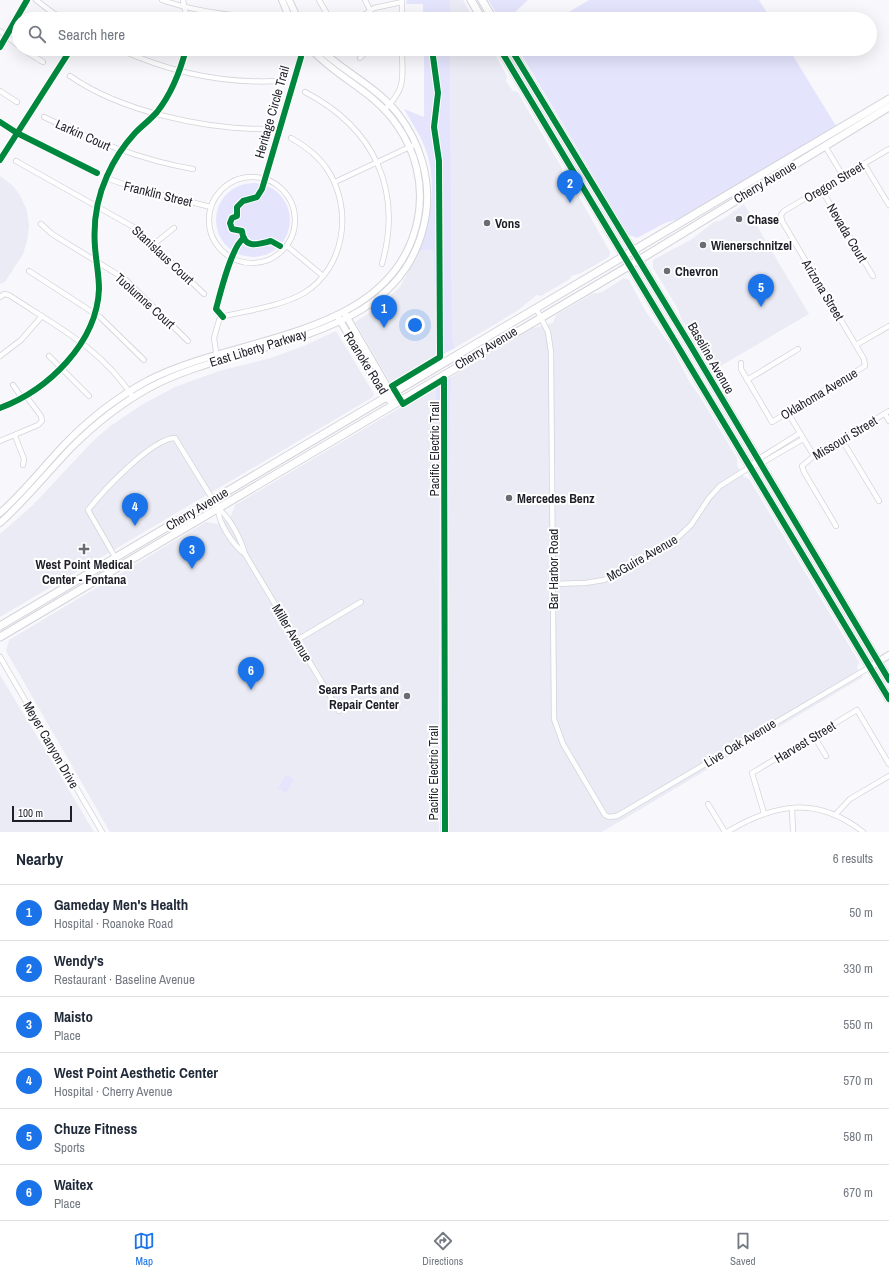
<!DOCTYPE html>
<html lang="en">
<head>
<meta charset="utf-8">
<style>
  body { margin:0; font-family:"Archivo Narrow",sans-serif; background:#f6f6f7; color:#1f2937 }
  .scale { position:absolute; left:12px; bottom:10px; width:60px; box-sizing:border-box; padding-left:4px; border:2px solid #1f1f29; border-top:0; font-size:11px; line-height:14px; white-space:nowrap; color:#1f1f29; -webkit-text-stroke:3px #fff; paint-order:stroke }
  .you { position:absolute; left:415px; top:325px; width:14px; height:14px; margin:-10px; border:3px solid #fff; border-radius:50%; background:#1a73e8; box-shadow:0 0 0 6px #1a73e833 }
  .badge { display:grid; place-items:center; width:26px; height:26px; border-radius:50%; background:#1a73e8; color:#fff; font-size:13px; font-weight:700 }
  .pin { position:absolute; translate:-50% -33px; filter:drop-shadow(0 1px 2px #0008) }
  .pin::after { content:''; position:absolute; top:21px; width:14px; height:12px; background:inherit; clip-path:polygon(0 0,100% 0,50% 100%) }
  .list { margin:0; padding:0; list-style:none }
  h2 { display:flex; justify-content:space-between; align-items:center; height:52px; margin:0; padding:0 16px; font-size:17px }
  h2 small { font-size:13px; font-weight:400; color:#747a83 }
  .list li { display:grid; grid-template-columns:26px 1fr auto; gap:12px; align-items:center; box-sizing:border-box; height:56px; padding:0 16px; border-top:1px solid #e0e1e3 }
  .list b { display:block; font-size:15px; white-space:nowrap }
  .list p { margin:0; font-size:13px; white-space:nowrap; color:#747a83 }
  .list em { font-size:13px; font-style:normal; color:#747a83 }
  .icon { flex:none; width:22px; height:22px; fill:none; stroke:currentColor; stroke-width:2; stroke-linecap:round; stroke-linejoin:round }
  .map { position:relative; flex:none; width:889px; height:832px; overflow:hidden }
  .search { position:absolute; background:#fff; box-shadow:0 4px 16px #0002; left:12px; right:12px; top:12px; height:44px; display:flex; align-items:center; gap:10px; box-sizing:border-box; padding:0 14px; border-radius:22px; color:#747a83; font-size:15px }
  .sheet { height:388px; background:#fff }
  nav { display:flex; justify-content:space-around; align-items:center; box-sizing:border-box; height:56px; border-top:1px solid #e0e1e3; background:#fff; font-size:11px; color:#747a83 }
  nav a { display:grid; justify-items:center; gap:2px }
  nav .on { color:#1a73e8 }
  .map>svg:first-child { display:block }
  .built { fill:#eaebf4 }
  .green { fill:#e4e5fd }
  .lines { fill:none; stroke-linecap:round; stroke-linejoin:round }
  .street-casing { stroke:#d3d3da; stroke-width:6 }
  .secondary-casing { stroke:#d3d3da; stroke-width:8 }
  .primary-casing { stroke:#d3d3da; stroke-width:9 }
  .street { stroke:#fefeff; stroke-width:4.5 }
  .secondary { stroke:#fefeff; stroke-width:6 }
  .primary { stroke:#fefeff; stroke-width:7 }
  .cycleway-casing { stroke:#fff; stroke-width:8 }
  .cycleway { stroke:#00873e; stroke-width:6 }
  .poi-dot { fill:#6b6b73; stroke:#fff; stroke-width:1.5 }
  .labels { text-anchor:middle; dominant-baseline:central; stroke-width:4; stroke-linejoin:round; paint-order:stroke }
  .street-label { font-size:13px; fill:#1f1f29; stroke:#fff }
  .poi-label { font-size:13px; font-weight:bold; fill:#1f1f29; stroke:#fff; text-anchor:start }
</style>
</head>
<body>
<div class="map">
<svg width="889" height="832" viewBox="0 0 889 832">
  <rect width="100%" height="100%" fill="#f8f8fc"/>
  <!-- built -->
  <g class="built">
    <polygon points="450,0 463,0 474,19 450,19"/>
    <polygon points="450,49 492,49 507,76 506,81 513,91 518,92 522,100 562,168 562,176 569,187 574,188 610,252 609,257 581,273 571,276 570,279 541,296 537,295 517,311 455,348 452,338 452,325"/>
    <polygon points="0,176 12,185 20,195 27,211 29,226 27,241 23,254 5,282 0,284"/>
    <polygon points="744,204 809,314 712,371 700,348 701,343 694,332 689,330 682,321 677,307 653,268 653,260 692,239 714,222 722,220"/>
    <polygon points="433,250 437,357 395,382 390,382 355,322 376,309 400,287 419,251"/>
    <polygon points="624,278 629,280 646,312 671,346 690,383 699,395 737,458 737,465 743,476 749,479 859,662 857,668 863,677 602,832 447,832 447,652 451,377 533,328 553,323 556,315 592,294 602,292"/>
    <polygon points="336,331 374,394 373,397 0,617 0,534 33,505 92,442 109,427 143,404 175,387 219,371 271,358 306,345"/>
    <polygon points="435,387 437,407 440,407 439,832 110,832 6,651 9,640 206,522 217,524 231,516 235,505"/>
    <polygon points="0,675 38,738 94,832 0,832"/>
  </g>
  <!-- green -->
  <g class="green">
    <polygon points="407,0 450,0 450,19 423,19 423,4 406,4"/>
    <polygon points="488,0 528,0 508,19 500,19"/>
    <polygon points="589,0 759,0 771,19 557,19"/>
    <path d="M424,49H450L452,325V338L455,348L437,357L433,250L419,251C432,224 437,177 425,148C420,134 411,122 404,109L424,117Z"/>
    <polygon points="518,49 789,49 836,126 682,218 665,223 637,238 629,235"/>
    <circle cx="253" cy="220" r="37"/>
    <polygon points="451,377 447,652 447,832 440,832 440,407 437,407 435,387"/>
    <polygon points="286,775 294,779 286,793 278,788"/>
  </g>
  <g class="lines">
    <defs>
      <g id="street">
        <polyline points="36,0 53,13 65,19"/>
        <path d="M162,0C196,12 230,16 267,18"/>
        <polyline points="183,0 187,19"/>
        <polyline points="319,0 330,19"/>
        <polyline points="365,0 370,10"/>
        <polyline points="402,0 402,19"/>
        <polyline points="358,19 374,8 402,2"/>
        <polyline points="0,31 19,46"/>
        <polyline points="0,47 27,0"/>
        <polyline points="22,49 43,62"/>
        <path d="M119,49C169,72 223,84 279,81"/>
        <polyline points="360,58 369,49"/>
        <path d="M70,76C120,111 203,129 264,129"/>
        <polyline points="0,91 17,102"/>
        <path d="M305,92C374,128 403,189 382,264"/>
        <path d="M387,107C407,87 402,75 402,49"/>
        <path d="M44,117C92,140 140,160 193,169"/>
        <polyline points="825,146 843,176"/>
        <polyline points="16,161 137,229 204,294"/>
        <polyline points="864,164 889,205"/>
        <circle cx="252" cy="220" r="43"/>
        <polyline points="106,178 138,189 211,207"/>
        <polyline points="335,182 416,144"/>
        <polyline points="821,189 873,276"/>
        <polyline points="41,224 52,234 125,279 188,341"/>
        <polyline points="154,244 174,228"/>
        <polyline points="287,246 323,276"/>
        <polyline points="29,271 100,317 144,360"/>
        <path d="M0,297L4,294L9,295C57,327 100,347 133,397"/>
        <polyline points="536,308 548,332 551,352 554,719 563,744 605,815 609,817 617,816 870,667"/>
        <polyline points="856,345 889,326"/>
        <polyline points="0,356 21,340 42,316"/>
        <polyline points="49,356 89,396"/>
        <path d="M217,358L214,338L220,317C246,311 282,306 304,293C346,267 353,208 327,169C318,155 305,146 291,138"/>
        <polyline points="741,363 741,369 772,422 865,366 864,359 782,221 781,215 784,211 889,149"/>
        <polyline points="747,380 798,349"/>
        <polyline points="13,385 22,398"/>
        <path d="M0,408C48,390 97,343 99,289C99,275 96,261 95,247C93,222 97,198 107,176C114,160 124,145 135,133C142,126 151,119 157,112C172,93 180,72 186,49"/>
        <polyline points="788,413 814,456"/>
        <polyline points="885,414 889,421"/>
        <polyline points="15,436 24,459 23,465"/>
        <polyline points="842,440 879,501"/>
        <polyline points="0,441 38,425 42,421 41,416 26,396"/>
        <polyline points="750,467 760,464 803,439"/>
        <path d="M218,508C218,523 233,545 245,554"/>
        <polyline points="836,526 804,472 802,466 814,456 889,411"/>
        <path d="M115,557L88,510C103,491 151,439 175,438L218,508C230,518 241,539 245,554L339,711"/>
        <polyline points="553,584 585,583 604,580 674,541 691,525 709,498 720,486 750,467 757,460 800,433"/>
        <polyline points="297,640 361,602"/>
        <polyline points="0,657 102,832"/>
        <polyline points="814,736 826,756"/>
        <polyline points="708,804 725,832"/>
        <polyline points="792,808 793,832"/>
        <polyline points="764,813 752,773 857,710 889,764"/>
        <polyline points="835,815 850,799 889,776"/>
        <path d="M727,832C774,804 816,795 863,832"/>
      </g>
      <g id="secondary">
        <polyline points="282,0 290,19"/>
        <polyline points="289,0 298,19"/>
        <polyline points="345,314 391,393 392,399"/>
        <polyline points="338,317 385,397 393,403"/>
        <path d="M0,513C24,492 42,468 64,445C88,420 116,398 147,381C235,334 395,340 418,218C424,185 416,152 397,125C373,90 338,79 311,49"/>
        <path d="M0,523C26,500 47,473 71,448C94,425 120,404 149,388C241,337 406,347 426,214C431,179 420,142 398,114C376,86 345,73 320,49"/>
        <polyline points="870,667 889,655"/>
      </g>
      <g id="primary">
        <polyline points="471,0 482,19"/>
        <polyline points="482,0 493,19"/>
        <polyline points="500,49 889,699"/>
        <polyline points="511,49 689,343 889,680"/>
        <polyline points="0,626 889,99"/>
        <polyline points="0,637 639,260 889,107"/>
      </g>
    </defs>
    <!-- street casing -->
    <use href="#street" class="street-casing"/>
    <!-- secondary casing -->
    <use href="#secondary" class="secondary-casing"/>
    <!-- primary casing -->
    <use href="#primary" class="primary-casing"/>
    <!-- street -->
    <use href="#street" class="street"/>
    <!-- secondary -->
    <use href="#secondary" class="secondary"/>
    <!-- primary -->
    <use href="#primary" class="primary"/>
    <defs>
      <g id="cycleway">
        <polyline points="0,47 27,0"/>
        <polyline points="432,49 438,93 434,127 439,161 440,357 392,386 403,404 444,379"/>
        <polyline points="500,49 889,699"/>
        <polyline points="511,49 689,343 889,680"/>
        <polyline points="0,122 17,133 97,173"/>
        <polyline points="0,160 71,49"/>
        <path d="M280,246L271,241C259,244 244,250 242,231L232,229L230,223L232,218L237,216V207L243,201L257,197L262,189L301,57"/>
        <path d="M223,317L216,309C220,294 232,245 244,238"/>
        <polyline points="444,379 445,832"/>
        <path d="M0,408C48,390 97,343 99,289C99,275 96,261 95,247C93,222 97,198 107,176C114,160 124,145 135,133C142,126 151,119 157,112C172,93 180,72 186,49"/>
      </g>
    </defs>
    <!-- cycleway casing -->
    <use href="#cycleway" class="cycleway-casing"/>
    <!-- cycleway -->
    <use href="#cycleway" class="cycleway"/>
  </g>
  <!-- markers -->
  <g class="poi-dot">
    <circle cx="739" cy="219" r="4"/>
    <circle cx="487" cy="223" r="4"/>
    <circle cx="703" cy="245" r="4"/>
    <circle cx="667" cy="271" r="4"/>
    <circle cx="509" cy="498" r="4"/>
    <path d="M82 543h4v4h4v4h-4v4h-4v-4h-4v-4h4z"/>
    <circle cx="407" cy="696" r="4"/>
  </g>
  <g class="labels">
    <!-- street labels -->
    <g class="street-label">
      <text transform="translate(272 112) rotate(-74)">Heritage Circle Trail</text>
      <text transform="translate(83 135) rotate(24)">Larkin Court</text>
      <text transform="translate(765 182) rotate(-31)">Cherry Avenue</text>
      <text transform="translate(834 182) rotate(-31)">Oregon Street</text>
      <text transform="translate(158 194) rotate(14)">Franklin Street</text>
      <text transform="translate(847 233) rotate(59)">Nevada Court</text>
      <text transform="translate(163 255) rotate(43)">Stanislaus Court</text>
      <text transform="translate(823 290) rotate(59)">Arizona Street</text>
      <text transform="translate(145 301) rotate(42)">Tuolumne Court</text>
      <text transform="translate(258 348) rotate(-17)">East Liberty Parkway</text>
      <text transform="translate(486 348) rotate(-31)">Cherry Avenue</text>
      <text transform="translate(711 358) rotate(60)">Baseline Avenue</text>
      <text transform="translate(366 363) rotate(58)">Roanoke Road</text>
      <text transform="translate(819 394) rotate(-31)">Oklahoma Avenue</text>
      <text transform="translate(845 438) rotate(-31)">Missouri Street</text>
      <text transform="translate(434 449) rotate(-90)">Pacific Electric Trail</text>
      <text transform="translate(197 509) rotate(-31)">Cherry Avenue</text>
      <text transform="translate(642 558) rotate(-30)">McGuire Avenue</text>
      <text transform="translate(553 569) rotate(-90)">Bar Harbor Road</text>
      <text transform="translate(292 633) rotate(59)">Miller Avenue</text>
      <text transform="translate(805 742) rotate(-31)">Harvest Street</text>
      <text transform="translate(740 743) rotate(-31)">Live Oak Avenue</text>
      <text transform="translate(51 745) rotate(60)">Meyer Canyon Drive</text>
      <text transform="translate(433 773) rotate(-90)">Pacific Electric Trail</text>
    </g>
    <!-- poi labels -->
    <g class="poi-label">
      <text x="747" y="219">Chase</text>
      <text x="495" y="223">Vons</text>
      <text x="711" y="245">Wienerschnitzel</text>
      <text x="675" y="271">Chevron</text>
      <text x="517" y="498">Mercedes Benz</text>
      <text x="84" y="564" text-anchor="middle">West Point Medical<tspan x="84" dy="15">Center - Fontana</tspan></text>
      <text x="399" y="689" text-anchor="end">Sears Parts and<tspan x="399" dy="15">Repair Center</tspan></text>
    </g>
  </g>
</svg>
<div class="scale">100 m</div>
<div class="you"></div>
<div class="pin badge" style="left:384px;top:328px">1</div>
<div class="pin badge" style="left:570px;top:203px">2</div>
<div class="pin badge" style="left:192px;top:569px">3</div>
<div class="pin badge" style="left:135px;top:526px">4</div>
<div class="pin badge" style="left:761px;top:307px">5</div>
<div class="pin badge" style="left:251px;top:690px">6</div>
<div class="search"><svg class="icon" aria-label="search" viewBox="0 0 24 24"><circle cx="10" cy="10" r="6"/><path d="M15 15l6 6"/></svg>Search here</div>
</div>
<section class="sheet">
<h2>Nearby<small>6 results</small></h2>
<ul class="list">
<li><span class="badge">1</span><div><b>Gameday Men's Health</b><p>Hospital · Roanoke Road</p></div><em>50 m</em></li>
<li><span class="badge">2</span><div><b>Wendy's</b><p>Restaurant · Baseline Avenue</p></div><em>330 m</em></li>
<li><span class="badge">3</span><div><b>Maisto</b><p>Place</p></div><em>550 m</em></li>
<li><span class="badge">4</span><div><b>West Point Aesthetic Center</b><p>Hospital · Cherry Avenue</p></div><em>570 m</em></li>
<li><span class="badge">5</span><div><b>Chuze Fitness</b><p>Sports</p></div><em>580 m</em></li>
<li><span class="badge">6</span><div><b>Waitex</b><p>Place</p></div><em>670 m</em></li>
</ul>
</section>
<nav>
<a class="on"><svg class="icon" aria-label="map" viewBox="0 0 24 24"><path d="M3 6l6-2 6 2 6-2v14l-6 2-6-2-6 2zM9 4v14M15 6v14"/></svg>Map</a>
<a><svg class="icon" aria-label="directions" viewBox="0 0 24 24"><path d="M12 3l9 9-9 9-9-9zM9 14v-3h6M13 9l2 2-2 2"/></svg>Directions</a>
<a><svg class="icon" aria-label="saved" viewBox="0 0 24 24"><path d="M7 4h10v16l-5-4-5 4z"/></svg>Saved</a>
</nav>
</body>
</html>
